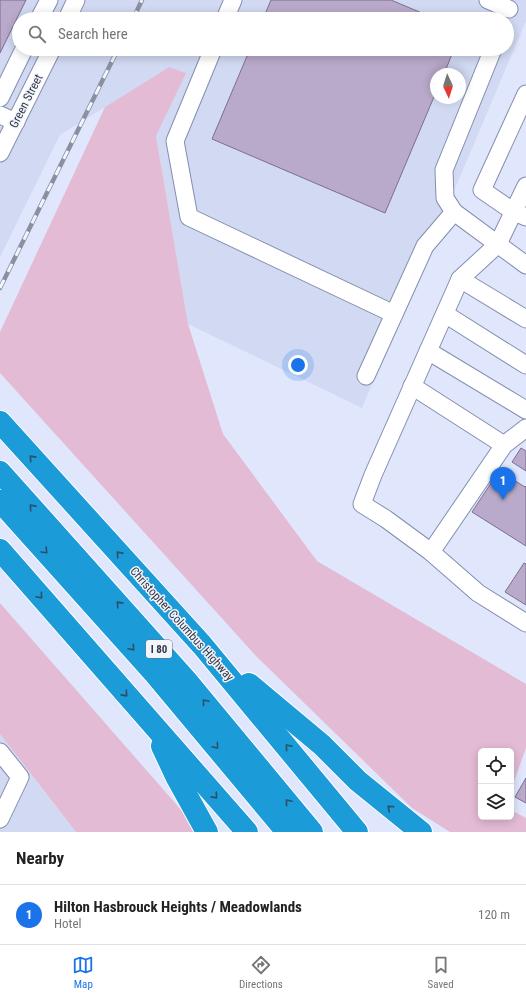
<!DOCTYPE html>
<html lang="en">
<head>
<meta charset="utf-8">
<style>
  body { margin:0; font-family:"Roboto Condensed",sans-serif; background:#f2f2f2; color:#222 }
  .controls { position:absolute; right:12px; bottom:12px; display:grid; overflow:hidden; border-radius:6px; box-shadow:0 2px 10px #0003 }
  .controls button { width:36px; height:36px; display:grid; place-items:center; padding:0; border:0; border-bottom:1px solid #e0e0e0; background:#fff; color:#222; font:20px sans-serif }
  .compass { position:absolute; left:430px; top:68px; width:36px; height:36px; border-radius:50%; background:#fff; box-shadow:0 2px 10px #0003; rotate:176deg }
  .you { position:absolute; left:298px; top:365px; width:14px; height:14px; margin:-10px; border:3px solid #fff; border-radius:50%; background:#1a73e8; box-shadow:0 0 0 6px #1a73e833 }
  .badge { display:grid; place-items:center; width:26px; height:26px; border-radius:50%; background:#1a73e8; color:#fff; font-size:13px; font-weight:700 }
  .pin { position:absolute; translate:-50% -33px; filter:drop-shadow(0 1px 2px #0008) }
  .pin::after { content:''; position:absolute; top:21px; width:14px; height:12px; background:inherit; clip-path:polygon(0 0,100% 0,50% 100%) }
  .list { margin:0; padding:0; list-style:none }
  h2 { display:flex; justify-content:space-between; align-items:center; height:52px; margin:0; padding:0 16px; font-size:17px }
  h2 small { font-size:13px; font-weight:400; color:#767676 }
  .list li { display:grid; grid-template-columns:26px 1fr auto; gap:12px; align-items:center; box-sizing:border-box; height:60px; padding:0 16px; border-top:1px solid #e0e0e0 }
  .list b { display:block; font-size:15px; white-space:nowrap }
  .list p { margin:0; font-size:13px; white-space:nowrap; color:#767676 }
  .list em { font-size:13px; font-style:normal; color:#767676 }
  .icon { flex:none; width:22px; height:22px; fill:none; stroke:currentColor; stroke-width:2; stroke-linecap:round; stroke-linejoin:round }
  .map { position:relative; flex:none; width:526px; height:832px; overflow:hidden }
  .search { position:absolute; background:#fff; box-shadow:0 2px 10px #0003; left:12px; right:12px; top:12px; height:44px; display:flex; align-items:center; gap:10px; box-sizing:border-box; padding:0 14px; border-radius:22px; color:#767676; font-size:15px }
  .sheet { height:112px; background:#fff }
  nav { display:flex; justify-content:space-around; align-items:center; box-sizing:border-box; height:56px; border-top:1px solid #e0e0e0; background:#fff; font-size:11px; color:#767676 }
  nav a { display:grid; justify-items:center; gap:2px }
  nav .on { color:#1a73e8 }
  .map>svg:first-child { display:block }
  .built { fill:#d1d9f3; fill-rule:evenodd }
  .green { fill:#e3bbd4 }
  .building { fill:#b9a9cb; stroke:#7d6f8e }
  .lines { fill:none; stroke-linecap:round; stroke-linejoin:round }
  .minor-casing { stroke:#848eae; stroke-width:19 }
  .highway-casing { stroke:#fff; stroke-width:24 }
  .minor { stroke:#fff; stroke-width:17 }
  .highway { stroke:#1b9bd8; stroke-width:22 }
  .rail-casing { stroke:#8a8fa1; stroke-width:4.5 }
  .rail { stroke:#f2f5fc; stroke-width:3; stroke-dasharray:9; stroke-linecap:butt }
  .oneway { stroke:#2d506a }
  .labels { text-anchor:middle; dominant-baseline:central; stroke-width:3; stroke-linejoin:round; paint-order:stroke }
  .shield { fill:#f2f5fc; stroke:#6c707c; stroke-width:1 }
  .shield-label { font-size:11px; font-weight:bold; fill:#333745 }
  .street-label { font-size:12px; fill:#333745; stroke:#f2f5fc }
</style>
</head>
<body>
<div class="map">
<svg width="526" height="832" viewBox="0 0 526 832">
  <rect width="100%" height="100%" fill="#e0e7fd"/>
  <!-- built -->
  <g class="built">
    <path d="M0,0H526V21L362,408L188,324L156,136L185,73L169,67L60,135L0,257ZM19,19H507V49H19ZM436,74H460V98H436Z"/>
    <polygon points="0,734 53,803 76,832 0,832"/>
  </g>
  <!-- green -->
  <g class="green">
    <polygon points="169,67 186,73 156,136 188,324 223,434 317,561 526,684 526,748 511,790 511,751 481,751 481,817 511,817 511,810 526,818 526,832 450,832 412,808 257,657 0,373 0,332 105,107"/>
    <polygon points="0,603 190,820 196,832 76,832 0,734"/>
  </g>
  <!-- building -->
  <g class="building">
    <polygon points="0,0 26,0 0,53"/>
    <polygon points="271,0 391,0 436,19 263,19"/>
    <polygon points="250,49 454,49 444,74 436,74 436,92 385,213 212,139"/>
    <polygon points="521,448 526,451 526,471 512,462"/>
    <polygon points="499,471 525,487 526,486 526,546 472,512"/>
    <polygon points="524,563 526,564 526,605 505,592"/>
    <polygon points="526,778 526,803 515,797"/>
  </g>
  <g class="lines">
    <defs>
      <g id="minor">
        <polyline points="488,0 509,9"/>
        <polyline points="39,19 49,0"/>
        <polyline points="67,19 76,0"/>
        <polyline points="225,19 233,0"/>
        <polyline points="213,49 175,141 189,217 394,314"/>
        <polyline points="493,49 444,170 445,198 454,212 526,265"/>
        <polyline points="526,94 482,190 514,212 526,217"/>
        <polyline points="0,98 24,49"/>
        <polyline points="0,115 16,122"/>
        <polyline points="0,153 52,49"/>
        <polyline points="526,186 498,244 460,279 373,475 362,504 386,519 431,552 478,593 526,623"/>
        <polyline points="460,279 526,319"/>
        <polyline points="445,314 526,365"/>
        <polyline points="428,351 526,410"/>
        <polyline points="366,376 425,246 454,212"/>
        <polyline points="412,386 504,445"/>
        <polyline points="431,552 504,445 526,428"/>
        <polyline points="0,752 20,777 0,819"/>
      </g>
      <g id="highway">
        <polyline points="0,422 202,645 357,832"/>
        <polyline points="0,472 186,680 312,832"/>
        <polyline points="0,501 155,674 287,832"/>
        <polyline points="0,550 247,832"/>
        <polyline points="249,684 322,745 358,781 421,832"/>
        <polyline points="162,746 177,778 207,832"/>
      </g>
    </defs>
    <!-- minor casing -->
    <use href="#minor" class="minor-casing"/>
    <!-- highway casing -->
    <use href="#highway" class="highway-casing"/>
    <!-- minor -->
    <use href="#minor" class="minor"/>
    <!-- highway -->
    <use href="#highway" class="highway"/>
    <defs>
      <g id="rail">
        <polyline points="133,19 142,0"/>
        <polyline points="0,288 118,49"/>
      </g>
    </defs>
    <!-- rail casing -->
    <use href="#rail" class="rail-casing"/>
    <!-- rail -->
    <use href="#rail" class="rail"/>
  </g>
  <!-- one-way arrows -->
  <defs><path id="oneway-chevron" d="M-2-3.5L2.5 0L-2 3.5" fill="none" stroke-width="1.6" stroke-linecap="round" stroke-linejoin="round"/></defs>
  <g class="oneway">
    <use href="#oneway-chevron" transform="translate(32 458) rotate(-132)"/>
    <use href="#oneway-chevron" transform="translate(32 507) rotate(-132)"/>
    <use href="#oneway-chevron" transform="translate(45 551) rotate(47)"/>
    <use href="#oneway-chevron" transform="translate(119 554) rotate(-132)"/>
    <use href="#oneway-chevron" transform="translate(40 596) rotate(49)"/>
    <use href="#oneway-chevron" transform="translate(119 604) rotate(-132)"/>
    <use href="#oneway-chevron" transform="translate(132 648) rotate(49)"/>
    <use href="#oneway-chevron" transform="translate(125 694) rotate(48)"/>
    <use href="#oneway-chevron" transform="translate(205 702) rotate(-130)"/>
    <use href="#oneway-chevron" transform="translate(216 746) rotate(50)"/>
    <use href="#oneway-chevron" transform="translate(288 747) rotate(-130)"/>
    <use href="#oneway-chevron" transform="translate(215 796) rotate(48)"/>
    <use href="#oneway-chevron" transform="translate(288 802) rotate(-130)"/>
    <use href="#oneway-chevron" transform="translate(390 808) rotate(-140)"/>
  </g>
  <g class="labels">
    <!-- shield labels -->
    <rect class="shield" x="146" y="640" width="26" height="18" rx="3"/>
    <g class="shield-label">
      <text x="159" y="649">I 80</text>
    </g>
    <!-- street labels -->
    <g class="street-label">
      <text transform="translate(26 101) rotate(-63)">Green Street</text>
      <text transform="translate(182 624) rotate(48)">Christopher Columbus Highway</text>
    </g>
  </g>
</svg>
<div class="controls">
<button><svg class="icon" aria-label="locate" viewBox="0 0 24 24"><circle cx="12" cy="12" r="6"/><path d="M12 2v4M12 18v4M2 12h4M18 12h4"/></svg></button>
<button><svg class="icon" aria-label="layers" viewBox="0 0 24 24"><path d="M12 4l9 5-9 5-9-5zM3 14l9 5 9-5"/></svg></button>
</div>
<svg class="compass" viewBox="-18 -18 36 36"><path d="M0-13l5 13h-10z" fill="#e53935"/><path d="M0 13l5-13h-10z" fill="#767676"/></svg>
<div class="you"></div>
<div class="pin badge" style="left:503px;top:500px">1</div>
<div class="search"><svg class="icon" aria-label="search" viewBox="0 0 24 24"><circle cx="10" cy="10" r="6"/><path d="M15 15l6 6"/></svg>Search here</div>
</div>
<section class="sheet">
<h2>Nearby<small></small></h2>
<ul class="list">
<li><span class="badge">1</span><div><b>Hilton Hasbrouck Heights / Meadowlands</b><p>Hotel</p></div><em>120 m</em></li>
</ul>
</section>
<nav>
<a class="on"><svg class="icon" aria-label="map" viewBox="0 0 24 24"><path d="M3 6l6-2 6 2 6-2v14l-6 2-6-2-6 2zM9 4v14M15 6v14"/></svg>Map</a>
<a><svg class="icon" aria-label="directions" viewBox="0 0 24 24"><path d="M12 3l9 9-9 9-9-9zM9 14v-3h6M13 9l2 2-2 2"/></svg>Directions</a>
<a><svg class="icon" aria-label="saved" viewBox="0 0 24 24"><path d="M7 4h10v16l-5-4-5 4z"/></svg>Saved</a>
</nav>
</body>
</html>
